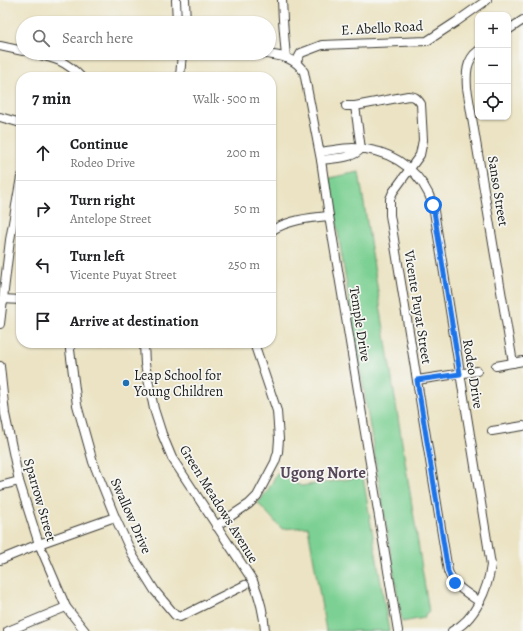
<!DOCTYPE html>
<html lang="en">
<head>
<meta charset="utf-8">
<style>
  body { margin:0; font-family:Alegreya,serif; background:#f2f2f2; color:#202124 }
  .controls { position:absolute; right:12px; top:12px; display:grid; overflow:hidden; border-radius:8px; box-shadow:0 1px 3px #0004 }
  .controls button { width:36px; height:36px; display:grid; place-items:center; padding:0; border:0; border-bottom:1px solid #e0e0e0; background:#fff; color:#202124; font:20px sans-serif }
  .stop { position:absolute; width:12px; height:12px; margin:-9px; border:3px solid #1a73e8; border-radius:50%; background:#fff }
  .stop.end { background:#1a73e8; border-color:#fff; box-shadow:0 1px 4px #0008 }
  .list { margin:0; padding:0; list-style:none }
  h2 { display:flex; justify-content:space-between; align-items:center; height:52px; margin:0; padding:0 16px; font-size:17px }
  h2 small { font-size:13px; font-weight:400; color:#757577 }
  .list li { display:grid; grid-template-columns:26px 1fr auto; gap:12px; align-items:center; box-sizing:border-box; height:56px; padding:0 16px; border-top:1px solid #e0e0e0 }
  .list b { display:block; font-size:15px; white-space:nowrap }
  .list p { margin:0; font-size:13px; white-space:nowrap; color:#757577 }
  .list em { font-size:13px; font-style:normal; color:#757577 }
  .icon { flex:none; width:22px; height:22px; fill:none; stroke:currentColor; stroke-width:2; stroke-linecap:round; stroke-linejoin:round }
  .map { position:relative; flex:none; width:523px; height:631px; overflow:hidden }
  .search { position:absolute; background:#fff; box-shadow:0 1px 3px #0004; left:16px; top:16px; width:260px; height:44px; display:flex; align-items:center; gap:10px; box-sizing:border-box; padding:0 14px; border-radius:22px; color:#757577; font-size:15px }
  .panel { position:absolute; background:#fff; box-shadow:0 1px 3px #0004; left:16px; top:72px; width:260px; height:276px; border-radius:16px }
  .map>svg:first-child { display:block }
  .green { fill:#7bd093; stroke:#4c7658 }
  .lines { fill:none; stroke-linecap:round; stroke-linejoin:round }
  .minor-casing { stroke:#3b3a35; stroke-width:10 }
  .minor { stroke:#fff; stroke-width:8 }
  .route { stroke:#1a73e8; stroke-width:5 }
  .poi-dot { fill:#1f6fb2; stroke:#f6f6f2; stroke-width:1.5 }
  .labels { text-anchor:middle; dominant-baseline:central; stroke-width:3.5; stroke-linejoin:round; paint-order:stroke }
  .street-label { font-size:14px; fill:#1c1c1c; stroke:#f6f6f2 }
  .poi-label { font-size:14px; fill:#1c1c1c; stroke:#f6f6f2; text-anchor:start }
  .quarter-label { font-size:16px; font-weight:bold; fill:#564759; stroke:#f6f6f2 }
</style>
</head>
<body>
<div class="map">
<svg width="523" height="631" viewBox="0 0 523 631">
  <rect width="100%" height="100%" fill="#f6f6f2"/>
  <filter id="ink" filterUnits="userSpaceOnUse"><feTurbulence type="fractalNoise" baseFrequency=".025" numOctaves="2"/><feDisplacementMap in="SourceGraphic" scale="8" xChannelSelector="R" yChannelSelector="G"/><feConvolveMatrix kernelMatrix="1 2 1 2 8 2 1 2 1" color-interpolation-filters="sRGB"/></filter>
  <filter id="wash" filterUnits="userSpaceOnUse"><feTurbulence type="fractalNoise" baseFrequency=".012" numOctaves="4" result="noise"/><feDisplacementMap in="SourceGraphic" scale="16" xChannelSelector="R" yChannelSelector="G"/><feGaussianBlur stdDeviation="0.9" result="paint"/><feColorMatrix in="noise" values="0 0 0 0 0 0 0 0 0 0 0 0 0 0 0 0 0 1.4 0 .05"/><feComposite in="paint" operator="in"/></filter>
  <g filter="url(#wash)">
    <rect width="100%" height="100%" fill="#ebe3c3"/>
    <!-- green -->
    <g class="green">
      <polygon points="359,172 429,612 426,613 424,618 402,622 329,178"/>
      <polygon points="277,473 301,486 363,477 389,631 326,631 308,527 282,529 258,503 268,490"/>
    </g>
  </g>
  <g filter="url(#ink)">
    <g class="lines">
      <defs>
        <g id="minor">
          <polyline points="176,0 177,23"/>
          <polyline points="185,0 186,23"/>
          <polyline points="282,0 283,20 286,58"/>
          <polyline points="508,30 523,20"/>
          <polyline points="0,46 23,51"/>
          <path d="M478,51C466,60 466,74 467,88L513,363"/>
          <path d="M32,53C54,58 65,60 81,77"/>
          <path d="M260,53C278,56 293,55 304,72L321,160L329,216L398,631"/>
          <polyline points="296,62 301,53 322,45 427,41 456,22 487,0"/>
          <polyline points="180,77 182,53"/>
          <path d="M346,106H355L408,96C415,96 417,98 421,104L423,140L420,155L393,192L390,199V215L448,571C453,586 467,593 480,602"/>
          <polyline points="355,106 361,149"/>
          <polyline points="0,117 21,123"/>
          <path d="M320,152C330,151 343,148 353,148C357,148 362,149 366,149C398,154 423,174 433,205L491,565C488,589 475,620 452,631"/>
          <path d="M321,160C334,158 352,159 361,149"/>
          <path d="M271,231C288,220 309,218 329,216"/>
          <polyline points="3,299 21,300"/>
          <polyline points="0,324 10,240 21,177"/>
          <polyline points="71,343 70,350 77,405 93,462 115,517 133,556 155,591 175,615 180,617 245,585"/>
          <path d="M144,343L145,364L154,409L162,434L172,458L253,581C260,598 264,613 265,631"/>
          <polyline points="0,366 5,414 19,481 39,544 66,607 85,631"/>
          <polyline points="496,366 523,361"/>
          <polyline points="417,380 477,371"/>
          <polyline points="492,431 523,426"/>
          <polyline points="0,486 19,481"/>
          <polyline points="216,526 249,504 257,496 275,462 278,452 279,439 277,411 254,343"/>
          <polyline points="0,560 39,544 115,517"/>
          <polyline points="8,631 66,607"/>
        </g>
      </defs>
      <!-- minor casing -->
      <use href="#minor" class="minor-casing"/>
      <!-- minor -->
      <use href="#minor" class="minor"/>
    </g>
  </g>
  <g class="lines" filter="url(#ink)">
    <!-- route -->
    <polyline class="route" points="433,205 460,374 417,380 448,571 450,577 455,583"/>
  </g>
  <!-- markers -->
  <circle class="poi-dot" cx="126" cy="383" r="4"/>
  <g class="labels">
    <!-- street labels -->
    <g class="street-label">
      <text transform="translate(382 28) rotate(-3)">E. Abello Road</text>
      <text transform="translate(498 191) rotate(81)">Sanso Street</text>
      <text transform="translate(418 307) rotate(81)">Vicente Puyat Street</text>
      <text transform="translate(360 324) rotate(81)">Temple Drive</text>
      <text transform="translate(473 374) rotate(81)">Rodeo Drive</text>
      <text transform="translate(40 500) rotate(74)">Sparrow Street</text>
      <text transform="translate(219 504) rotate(58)">Green Meadows Avenue</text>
      <text transform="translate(131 516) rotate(66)">Swallow Drive</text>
    </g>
    <!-- poi labels -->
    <g class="poi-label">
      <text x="134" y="375">Leap School for<tspan x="134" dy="16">Young Children</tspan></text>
    </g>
    <!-- quarter labels -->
    <g class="quarter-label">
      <text x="323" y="473">Ugong Norte</text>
    </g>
  </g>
</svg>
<div class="controls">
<button>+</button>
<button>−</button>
<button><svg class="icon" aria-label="locate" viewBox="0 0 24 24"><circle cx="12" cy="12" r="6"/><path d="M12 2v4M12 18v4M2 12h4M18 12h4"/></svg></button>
</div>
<div class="stop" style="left:433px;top:205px"></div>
<div class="stop end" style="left:455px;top:583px"></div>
<div class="search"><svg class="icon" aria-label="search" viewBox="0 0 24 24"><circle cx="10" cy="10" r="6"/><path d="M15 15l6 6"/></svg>Search here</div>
<section class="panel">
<h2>7 min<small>Walk · 500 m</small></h2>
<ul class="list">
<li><svg class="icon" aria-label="ahead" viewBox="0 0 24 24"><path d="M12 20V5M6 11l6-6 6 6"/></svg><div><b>Continue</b><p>Rodeo Drive</p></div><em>200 m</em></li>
<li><svg class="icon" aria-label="right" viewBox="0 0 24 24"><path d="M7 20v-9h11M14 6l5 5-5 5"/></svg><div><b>Turn right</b><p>Antelope Street</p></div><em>50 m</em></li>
<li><svg class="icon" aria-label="left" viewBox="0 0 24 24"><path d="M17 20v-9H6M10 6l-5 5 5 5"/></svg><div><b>Turn left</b><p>Vicente Puyat Street</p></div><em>250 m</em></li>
<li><svg class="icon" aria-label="arrive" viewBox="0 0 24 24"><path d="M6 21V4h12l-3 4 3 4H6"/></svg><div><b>Arrive at destination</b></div></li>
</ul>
</section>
</div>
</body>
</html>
